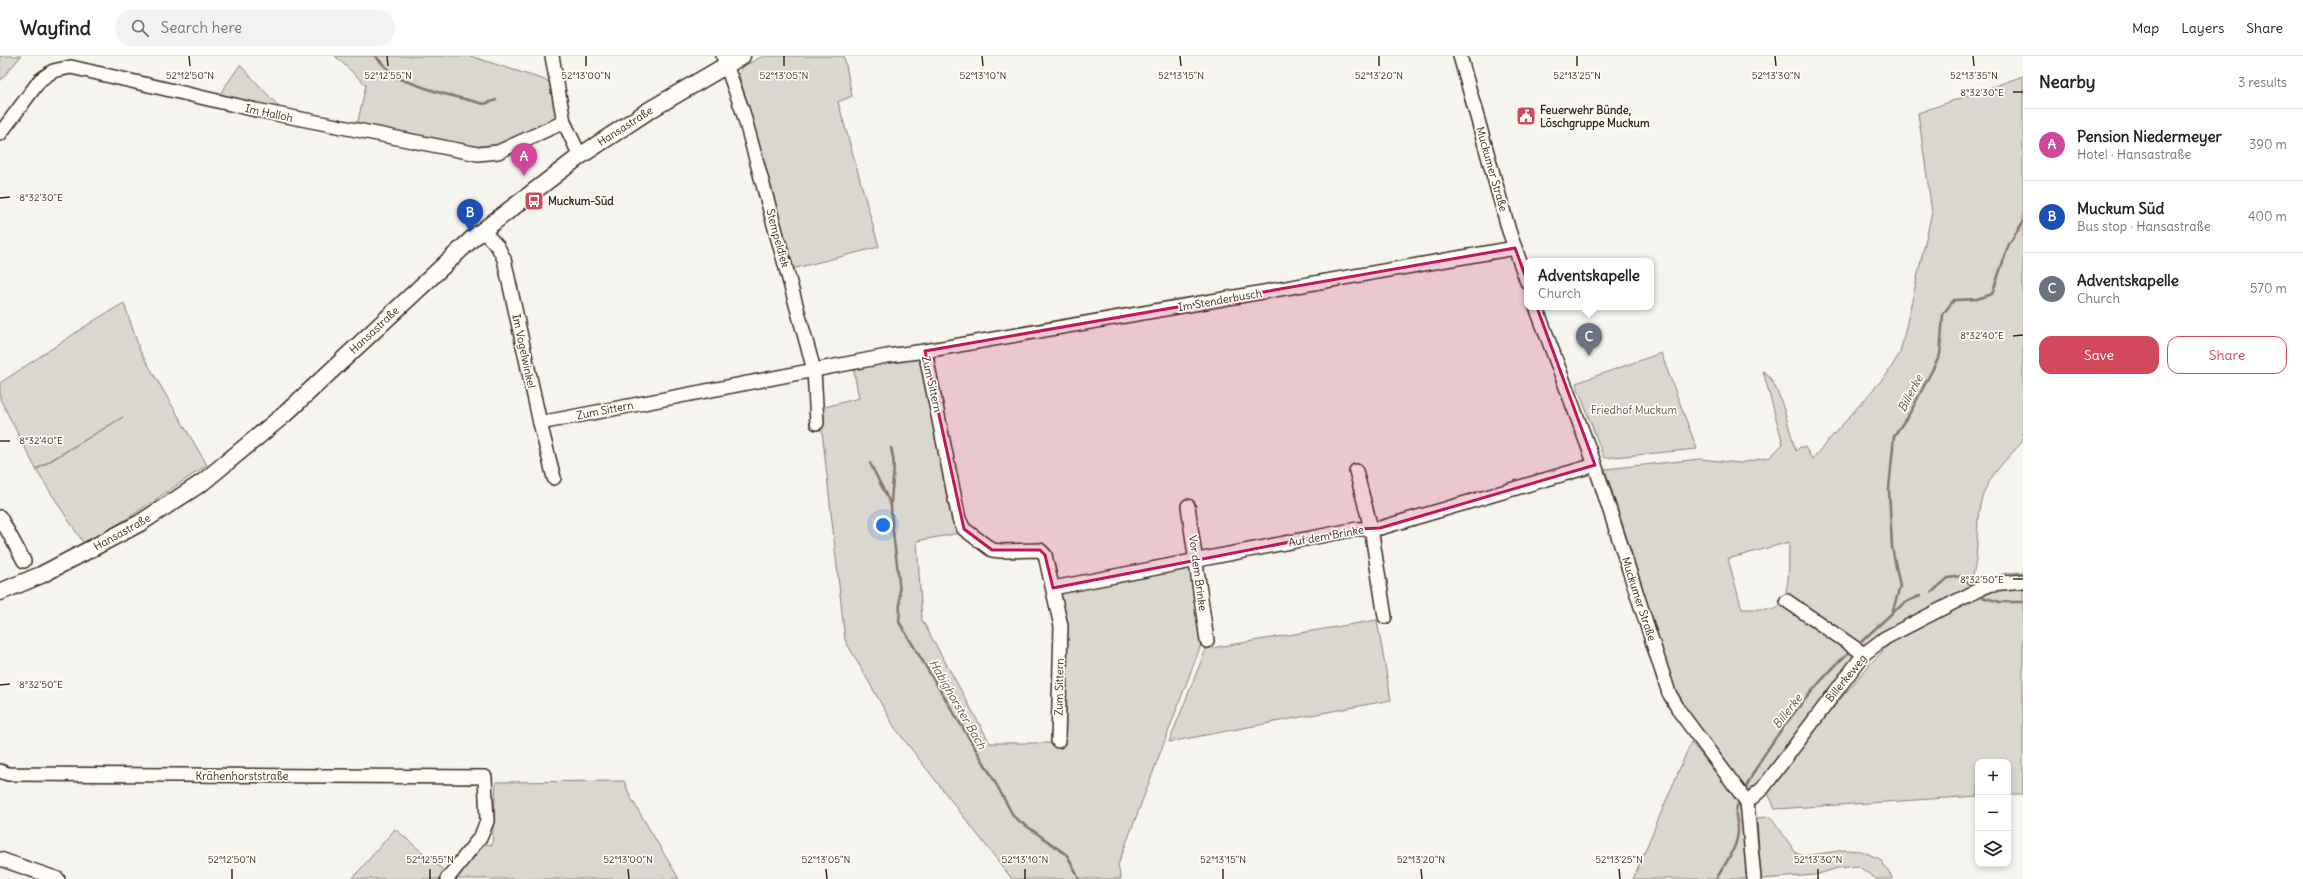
<!DOCTYPE html>
<html lang="en">
<head>
<meta charset="utf-8">
<style>
  body { margin:0; font-family:Delius,sans-serif; background:#f2f2f2; color:#222 }
  .controls { position:absolute; right:12px; bottom:12px; display:grid; overflow:hidden; border-radius:8px; box-shadow:0 2px 6px #0003 }
  .controls button { width:36px; height:36px; display:grid; place-items:center; padding:0; border:0; border-bottom:1px solid #e0e0e0; background:#fff; color:#222; font:20px sans-serif }
  .you { position:absolute; left:883px; top:469px; width:14px; height:14px; margin:-10px; border:3px solid #fff; border-radius:50%; background:#1a73e8; box-shadow:0 0 0 6px #1a73e833 }
  .badge { display:grid; place-items:center; width:26px; height:26px; border-radius:50%; background:#d1495b; color:#fff; font-size:13px; font-weight:700 }
  .pin { position:absolute; translate:-50% -33px; filter:drop-shadow(0 1px 2px #0008) }
  .pin::after { content:''; position:absolute; top:21px; width:14px; height:12px; background:inherit; clip-path:polygon(0 0,100% 0,50% 100%) }
  .popup { position:absolute; left:1524px; top:202px; width:130px; height:52px; box-sizing:border-box; display:grid; place-content:center; border-radius:8px; background:#fff; filter:drop-shadow(0 1px 3px #0005); font-size:13px; white-space:nowrap; color:#767676 }
  .popup b { font-size:15px; color:#222 }
  .popup::after { content:''; position:absolute; left:50%; top:100%; margin-left:-8px; border:8px solid transparent; border-top-color:#fff }
  .list { margin:0; padding:0; list-style:none }
  h2 { display:flex; justify-content:space-between; align-items:center; height:52px; margin:0; padding:0 16px; font-size:17px }
  h2 small { font-size:13px; font-weight:400; color:#767676 }
  .list li { display:grid; grid-template-columns:26px 1fr auto; gap:12px; align-items:center; box-sizing:border-box; height:72px; padding:0 16px; border-top:1px solid #e0e0e0 }
  .list b { display:block; font-size:15px; white-space:nowrap }
  .list p { margin:0; font-size:13px; white-space:nowrap; color:#767676 }
  .list em { font-size:13px; font-style:normal; color:#767676 }
  .actions { display:flex; gap:8px; padding:12px 16px }
  .actions a { flex:1; padding:9px 0; border:1px solid #d1495b; border-radius:12px; text-align:center; font-size:14px; color:#d1495b }
  .actions .main { background:#d1495b; color:#fff }
  .icon { flex:none; width:22px; height:22px; fill:none; stroke:currentColor; stroke-width:2; stroke-linecap:round; stroke-linejoin:round }
  .map { position:relative; flex:none; width:2023px; height:823px; overflow:hidden }
  header { display:flex; align-items:center; gap:24px; box-sizing:border-box; height:56px; padding:0 20px; background:#fff; border-bottom:1px solid #e0e0e0 }
  header strong { font-size:19px }
  nav { display:flex; gap:22px; margin-inline-start:auto; font-size:14px }
  .search { width:280px; height:36px; background:#f2f2f2; display:flex; align-items:center; gap:10px; box-sizing:border-box; padding:0 14px; border-radius:22px; color:#767676; font-size:15px }
  main { display:flex }
  aside { flex:1; background:#fff }
  .map>svg:first-child { display:block }
  .green { fill:#dad6d0; stroke:#8a8077; fill-rule:evenodd }
  .lines { fill:none; stroke-linecap:round; stroke-linejoin:round }
  .stream { stroke:#84786e; stroke-width:2.5 }
  .minor-casing { stroke:#3b2a1e; stroke-width:16 }
  .major-casing { stroke:#3b2a1e; stroke-width:19 }
  .minor { stroke:#fdfcf7; stroke-width:13 }
  .major { stroke:#fdfcf7; stroke-width:16 }
  .marked { fill:#c2185b; fill-opacity:0.2; stroke:#c2185b; stroke-width:3; stroke-linejoin:round }
  .ticks { fill:none; stroke:#3b2a1e; stroke-width:1.5 }
  .labels { text-anchor:middle; dominant-baseline:central; stroke-width:3.5; stroke-linejoin:round; paint-order:stroke }
  .poi-label { font-size:11px; font-weight:bold; fill:#3b2a1e; stroke:#fdfcf7; text-anchor:start }
  .street-label { font-size:11px; fill:#3b2a1e; stroke:#fdfcf7 }
  .park-label { font-size:11px; fill:#63554a; stroke:#fdfcf7 }
  .water-label { font-size:12px; font-style:italic; fill:#65584d; stroke:#fdfcf7 }
  .ticks-label { font-size:10px; text-anchor:middle; fill:#3b2a1e; stroke:#fdfcf7; stroke-width:3.5; stroke-linejoin:round; paint-order:stroke }
</style>
</head>
<body>
<header>
<strong>Wayfind</strong>
<div class="search"><svg class="icon" aria-label="search" viewBox="0 0 24 24"><circle cx="10" cy="10" r="6"/><path d="M15 15l6 6"/></svg>Search here</div>
<nav><a>Map</a><a>Layers</a><a>Share</a></nav>
</header>
<main>
<div class="map">
<svg width="2023" height="823" viewBox="0 0 2023 823">
  <rect width="100%" height="100%" fill="#f5f4ee"/>
  <filter id="ink" filterUnits="userSpaceOnUse"><feTurbulence type="fractalNoise" baseFrequency=".025" numOctaves="2"/><feDisplacementMap in="SourceGraphic" scale="8" xChannelSelector="R" yChannelSelector="G"/><feConvolveMatrix kernelMatrix="1 2 1 2 8 2 1 2 1" color-interpolation-filters="sRGB"/></filter>
  <g filter="url(#ink)">
    <!-- green -->
    <g class="green">
      <polygon points="0,0 21,0 0,25"/>
      <polygon points="335,0 470,0 554,27 560,59 550,68 513,88 477,92 357,69 366,29"/>
      <polygon points="763,0 844,0 852,40 838,46 879,191 792,213 739,18 742,11"/>
      <polygon points="240,9 282,54 218,41"/>
      <path d="M2023,20V385C2007,403 1987,421 1981,445C1973,475 1983,507 1966,535L1882,579L1759,727L1746,734L1690,658L1674,631L1605,413L1700,403L1740,407L1770,401L1783,388L1763,315C1780,326 1789,375 1796,395L1800,391H1805L1812,403L1887,318L1900,297L1932,156L1918,57ZM1789,486C1788,505 1792,540 1776,553H1742L1728,503Z"/>
      <polygon points="124,247 140,295 207,409 119,468 84,488 36,414 123,361 36,413 0,343 0,327 95,264"/>
      <polygon points="1661,297 1697,393 1604,402 1576,327"/>
      <polygon points="920,299 959,477 917,485 922,564 990,687 1064,687 1068,567 1061,539 1066,535 1193,507 1202,586 1118,809 1121,823 1012,823 895,672 845,584 822,374 821,352 859,342 853,311"/>
      <polygon points="2023,516 2023,738 2008,738 2008,706 1978,706 1978,740 1775,753 1768,737 1809,680 1872,606 1897,581 1987,536 1989,522 2006,517"/>
      <polygon points="1377,564 1391,644 1169,686 1206,593"/>
      <polygon points="1691,686 1741,748 1746,765 1748,823 1633,823"/>
      <polygon points="624,725 631,742 679,823 452,823 480,787 492,789 496,726"/>
      <polygon points="1771,761 1796,797 1804,800 1845,794 1861,795 1880,803 1893,823 1876,823 1858,810 1838,812 1815,819 1761,823 1757,762"/>
      <polygon points="395,773 448,818 443,823 352,823"/>
    </g>
    <g class="lines">
      <!-- stream -->
      <g class="stream">
        <polyline points="375,0 397,22 437,36 484,48 496,44"/>
        <path d="M891,392C897,411 891,430 891,449C892,490 903,523 899,566L990,717L1014,761L1067,799L1079,823"/>
        <polyline points="870,407 891,449"/>
        <polyline points="1932,536 1948,522 1962,520 1972,530"/>
        <polyline points="1982,541 2000,546 2023,546"/>
        <polyline points="1893,556 1908,545 1920,540"/>
        <polyline points="1862,585 1892,557 1900,531 1892,491 1889,433 1894,380 1911,355 1940,299 1943,258 1954,244 1977,243 1992,238 2009,188 2023,166"/>
        <path d="M1746,731C1768,686 1813,630 1850,595"/>
        <path d="M1716,823C1725,808 1737,793 1738,775C1738,764 1733,758 1738,748"/>
      </g>
      <defs>
        <g id="minor">
          <polyline points="552,0 564,66 580,100"/>
          <polyline points="723,0 743,56 814,314 817,367"/>
          <polyline points="1460,0 1509,175 1527,226"/>
          <polyline points="0,78 40,24 53,15 71,11 256,54 478,98 498,96 564,66"/>
          <polyline points="483,175 498,191 504,203 540,367 554,422"/>
          <polyline points="1536,251 1595,409 1669,637 1680,656 1747,746 1754,823"/>
          <polyline points="925,295 1515,192"/>
          <polyline points="540,367 887,300 925,295 959,463 964,473 992,494 1001,495 1040,494 1045,499 1061,570 1058,685"/>
          <polyline points="1356,415 1371,472 1385,561"/>
          <polyline points="1188,450 1207,585"/>
          <polyline points="0,461 24,505"/>
          <polyline points="1053,532 1357,473 1380,472 1595,409"/>
          <polyline points="1787,545 1864,598"/>
          <polyline points="0,715 8,718 485,721 487,765 481,780 447,823"/>
          <polyline points="1747,746 1763,732 1864,598 1885,582 1982,532 1992,528 2023,525"/>
          <polyline points="0,803 58,823"/>
        </g>
        <polyline id="major" points="0,536 41,519 140,467 203,426 285,358 473,182 580,100 648,55 742,0"/>
      </defs>
      <!-- minor casing -->
      <use href="#minor" class="minor-casing"/>
      <!-- major casing -->
      <use href="#major" class="major-casing"/>
      <!-- minor -->
      <use href="#minor" class="minor"/>
      <!-- major -->
      <use href="#major" class="major"/>
    </g>
  </g>
  <!-- marked area -->
  <path class="marked" d="M1515,192L1595,409L1380,472L1357,473L1053,532L1045,499L1040,494H992L964,473L925,295Z"/>
  <!-- ticks -->
  <path class="ticks" d="M189,0L190,10M387,0L388,10M586,0V10M784,0V10M982,0L983,10M1180,0L1181,10M1379,0V10M1577,0V10M1775,0L1776,10M1973,0L1974,10M2013,36H2023M0,142L10,141M2013,280L2023,279M0,385H10M2013,523H2023M0,629L10,628M232,813V823M430,813V823M628,813L629,823M826,813L827,823M1025,813V823M1223,813V823M1421,813L1422,823M1619,813L1620,823M1818,813V823"/>
  <!-- icons -->
  <defs>
    <symbol id="civic-square" viewBox="-11 -11 22 22"><rect x="-9" y="-9" width="18" height="18" rx="4" fill="#d1495b" stroke="#fdfcf7"/><path d="M-.6-6.5H3V-4.5H.6V-3L4-1V1h2V6H-6V1h2V-1L-.6-3ZM-1.2 2.5V6h2.4V2.5Z" fill="#fff"/></symbol>
    <symbol id="bus-square" viewBox="-11 -11 22 22"><rect x="-9" y="-9" width="18" height="18" rx="4" fill="#d1495b" stroke="#fdfcf7"/><path d="M-5-6H5V4H4V6H2V4H-2V6H-4V4H-5ZM-3.5-4V0h7V-4ZM-3.5 1.2v1.5H-2V1.2ZM2 1.2v1.5H3.5V1.2Z" fill="#fff"/></symbol>
  </defs>
  <g fill-rule="evenodd">
    <use href="#civic-square" x="1515" y="49" width="22" height="22"/>
    <use href="#bus-square" x="523" y="134" width="22" height="22"/>
  </g>
  <g class="labels">
    <!-- poi labels -->
    <g class="poi-label">
      <text x="1540" y="54">Feuerwehr Bünde,<tspan x="1540" dy="13">Löschgruppe Muckum</tspan></text>
      <text x="548" y="145">Muckum-Süd</text>
    </g>
    <!-- street labels -->
    <g class="street-label">
      <text transform="translate(269 57) rotate(12)">Im Halloh</text>
      <text transform="translate(625 70) rotate(-33)">Hansastraße</text>
      <text transform="translate(1492 113) rotate(74)">Muckumer Straße</text>
      <text transform="translate(778 182) rotate(75)">Stempeldiek</text>
      <text transform="translate(1220 244) rotate(-10)">Im Stenderbusch</text>
      <text transform="translate(374 274) rotate(-43)">Hansastraße</text>
      <text transform="translate(524 295) rotate(78)">Im Vogelwinkel</text>
      <text transform="translate(932 328) rotate(77)">Zum Sittern</text>
      <text transform="translate(605 354) rotate(-11)">Zum Sittern</text>
      <text transform="translate(122 476) rotate(-29)">Hansastraße</text>
      <text transform="translate(1326 480) rotate(-10)">Auf dem Brinke</text>
      <text transform="translate(1198 517) rotate(82)">Vor dem Brinke</text>
      <text transform="translate(1639 543) rotate(72)">Muckumer Straße</text>
      <text transform="translate(1846 622) rotate(-51)">Billerkeweg</text>
      <text transform="translate(1059 631) rotate(-89)">Zum Sittern</text>
      <text x="242" y="720">Krähenhorststraße</text>
    </g>
    <!-- park labels -->
    <g class="park-label">
      <text x="1634" y="354">Friedhof Muckum</text>
    </g>
    <!-- water labels -->
    <g class="water-label">
      <text transform="translate(1910 337) rotate(-62)">Billerke</text>
      <text transform="translate(958 648) rotate(60)">Habighorster Bach</text>
      <text transform="translate(1787 655) rotate(-52)">Billerke</text>
    </g>
  </g>
  <g class="ticks-label">
    <text x="190" y="23">52°12'50"N</text>
    <text x="388" y="23">52°12'55"N</text>
    <text x="586" y="23">52°13'00"N</text>
    <text x="784" y="23">52°13'05"N</text>
    <text x="983" y="23">52°13'10"N</text>
    <text x="1181" y="23">52°13'15"N</text>
    <text x="1379" y="23">52°13'20"N</text>
    <text x="1577" y="23">52°13'25"N</text>
    <text x="1776" y="23">52°13'30"N</text>
    <text x="1974" y="23">52°13'35"N</text>
    <text x="1982" y="40">8°32'30"E</text>
    <text x="41" y="145">8°32'30"E</text>
    <text x="1982" y="283">8°32'40"E</text>
    <text x="41" y="388">8°32'40"E</text>
    <text x="1982" y="527">8°32'50"E</text>
    <text x="41" y="632">8°32'50"E</text>
    <text x="232" y="807">52°12'50"N</text>
    <text x="430" y="807">52°12'55"N</text>
    <text x="628" y="807">52°13'00"N</text>
    <text x="826" y="807">52°13'05"N</text>
    <text x="1025" y="807">52°13'10"N</text>
    <text x="1223" y="807">52°13'15"N</text>
    <text x="1421" y="807">52°13'20"N</text>
    <text x="1619" y="807">52°13'25"N</text>
    <text x="1818" y="807">52°13'30"N</text>
  </g>
</svg>
<div class="controls">
<button>+</button>
<button>−</button>
<button><svg class="icon" aria-label="layers" viewBox="0 0 24 24"><path d="M12 4l9 5-9 5-9-5zM3 14l9 5 9-5"/></svg></button>
</div>
<div class="you"></div>
<div class="pin badge" style="left:524px;top:120px;background:#d1479c">A</div>
<div class="pin badge" style="left:470px;top:176px;background:#1a4fb4">B</div>
<div class="pin badge" style="left:1589px;top:300px;background:#6b7280">C</div>
<div class="popup"><b>Adventskapelle</b>Church</div>
</div>
<aside>
<h2>Nearby<small>3 results</small></h2>
<ul class="list">
<li><span class="badge" style="background:#d1479c">A</span><div><b>Pension Niedermeyer</b><p>Hotel · Hansastraße</p></div><em>390 m</em></li>
<li><span class="badge" style="background:#1a4fb4">B</span><div><b>Muckum Süd</b><p>Bus stop · Hansastraße</p></div><em>400 m</em></li>
<li><span class="badge" style="background:#6b7280">C</span><div><b>Adventskapelle</b><p>Church</p></div><em>570 m</em></li>
</ul>
<div class="actions"><a class="main">Save</a><a>Share</a></div>
</aside>
</main>
</body>
</html>
